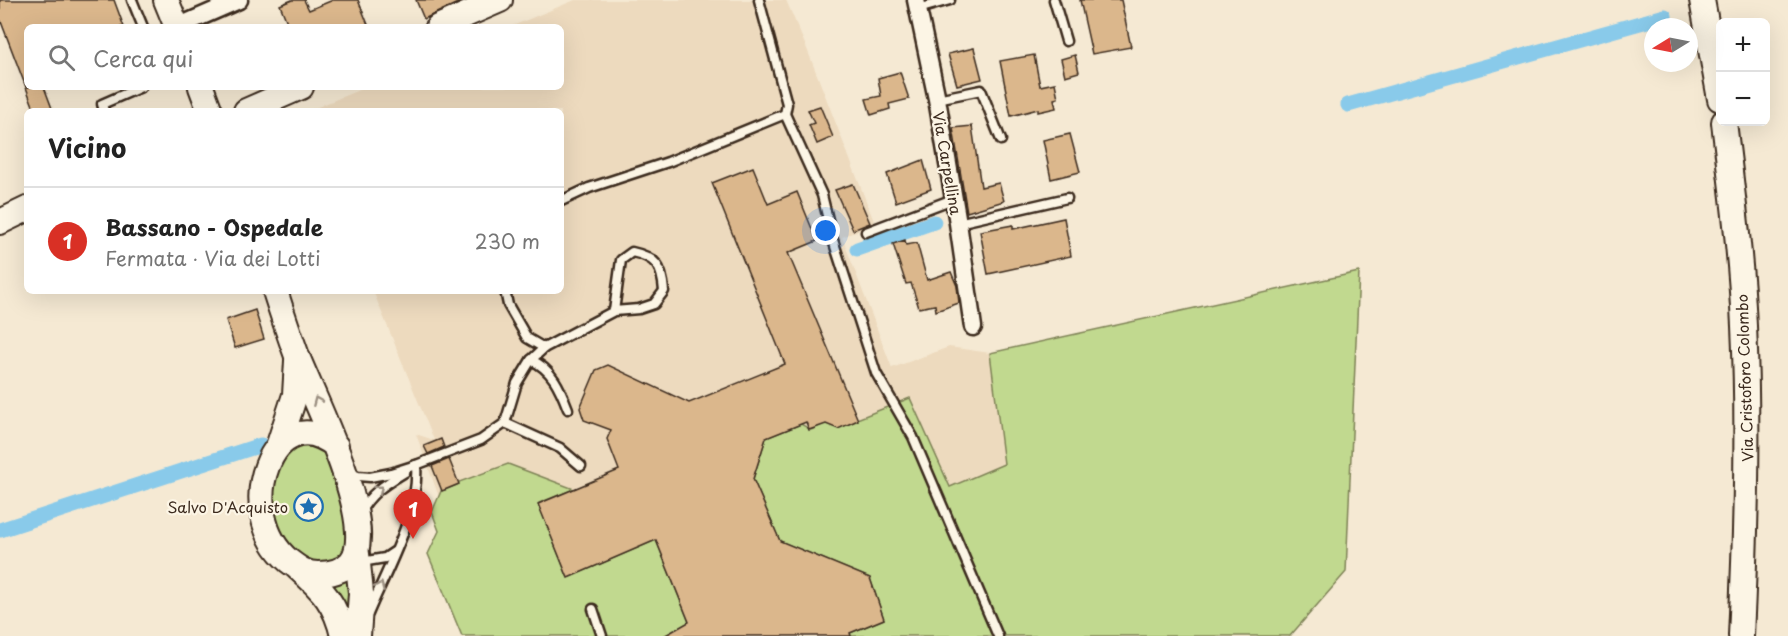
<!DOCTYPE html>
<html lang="it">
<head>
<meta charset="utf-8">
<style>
  body { margin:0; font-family:"Playpen Sans",sans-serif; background:#f6f6f6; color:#222 }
  .controls { position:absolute; right:18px; top:18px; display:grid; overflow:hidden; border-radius:9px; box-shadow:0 6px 24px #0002 }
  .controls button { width:54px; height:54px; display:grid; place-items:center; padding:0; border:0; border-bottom:2px solid #e0e0e0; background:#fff; color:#222; font:30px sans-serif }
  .compass { position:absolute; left:1644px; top:18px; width:54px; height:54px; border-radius:50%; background:#fff; box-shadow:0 6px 24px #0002; rotate:260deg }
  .you { position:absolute; left:826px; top:231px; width:21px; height:21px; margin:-15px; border:4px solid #fff; border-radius:50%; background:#1a73e8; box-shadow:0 0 0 9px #1a73e833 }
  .badge { display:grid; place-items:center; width:39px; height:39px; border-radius:50%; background:#d93025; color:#fff; font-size:20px; font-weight:700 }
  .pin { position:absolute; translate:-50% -50px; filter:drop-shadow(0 2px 3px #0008) }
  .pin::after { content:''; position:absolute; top:32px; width:21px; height:18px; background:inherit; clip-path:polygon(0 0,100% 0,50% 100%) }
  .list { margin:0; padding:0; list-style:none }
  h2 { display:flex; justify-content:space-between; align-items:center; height:78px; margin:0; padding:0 24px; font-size:26px }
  h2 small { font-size:20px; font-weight:400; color:#767676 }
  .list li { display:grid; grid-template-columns:39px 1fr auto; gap:18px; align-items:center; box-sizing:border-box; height:108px; padding:0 24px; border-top:2px solid #e0e0e0 }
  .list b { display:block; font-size:22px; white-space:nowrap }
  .list p { margin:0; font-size:20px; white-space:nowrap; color:#767676 }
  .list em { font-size:20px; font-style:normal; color:#767676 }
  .icon { flex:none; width:33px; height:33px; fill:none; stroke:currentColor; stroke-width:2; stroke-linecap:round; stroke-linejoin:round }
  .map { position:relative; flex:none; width:1788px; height:636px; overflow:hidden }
  .search { position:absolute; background:#fff; box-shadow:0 6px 24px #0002; left:24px; top:24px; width:540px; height:66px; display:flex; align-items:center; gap:15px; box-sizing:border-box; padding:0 21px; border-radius:9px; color:#767676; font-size:22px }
  .panel { position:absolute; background:#fff; box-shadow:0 6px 24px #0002; left:24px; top:108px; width:540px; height:186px; border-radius:9px }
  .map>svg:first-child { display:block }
  .built { fill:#eddabe }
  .green { fill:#c1d98f; stroke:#7e8256; stroke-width:1.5 }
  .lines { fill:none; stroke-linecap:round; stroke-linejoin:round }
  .canal { stroke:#89caea; stroke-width:15 }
  .building { fill:#dbb78c; stroke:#3b2a1e; stroke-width:1.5 }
  .lane-casing { stroke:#3b2a1e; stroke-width:13 }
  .street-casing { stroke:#3b2a1e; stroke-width:21 }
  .secondary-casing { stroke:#3b2a1e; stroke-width:28 }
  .lane { stroke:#fcf5e5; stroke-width:8 }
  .street { stroke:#fcf5e5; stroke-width:16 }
  .secondary { stroke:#fcf5e5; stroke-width:24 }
  .oneway { stroke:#9c9082 }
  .labels { text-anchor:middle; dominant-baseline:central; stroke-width:4.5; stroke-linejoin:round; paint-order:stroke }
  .street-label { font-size:15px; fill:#3b2a1e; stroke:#fcf5e5 }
  .poi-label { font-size:15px; fill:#3b2a1e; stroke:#fcf5e5; text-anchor:end }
</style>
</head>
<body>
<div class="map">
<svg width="1788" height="636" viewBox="0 0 1788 636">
  <rect width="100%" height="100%" fill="#f5e9d3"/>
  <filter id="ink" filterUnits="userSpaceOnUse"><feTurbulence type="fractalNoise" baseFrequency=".0167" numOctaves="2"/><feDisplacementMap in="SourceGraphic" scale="12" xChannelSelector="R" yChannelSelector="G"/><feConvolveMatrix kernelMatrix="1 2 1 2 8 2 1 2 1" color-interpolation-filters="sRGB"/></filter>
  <g filter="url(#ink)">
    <!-- built -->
    <polygon class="built" points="575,0 786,0 807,49 875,224 842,237 892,368 949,347 990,353 1359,272 1346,572 1290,636 510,636 461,557 416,434 434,440 373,291 561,291 561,111 308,111 366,87 561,87 561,27 510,27"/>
    <!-- green -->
    <g class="green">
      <polygon points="1359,272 1346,572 1290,636 851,636 850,633 884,619 870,578 780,541 753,479 766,438 801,424 811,430 820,426 820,424 857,419 910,398 950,487 1004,464 990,353"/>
      <polygon points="302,443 327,449 350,534 340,561 317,566 297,555 281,534 271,501 280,463 294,445"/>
      <polygon points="508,464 574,489 539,503 539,505 567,576 570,577 656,540 689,622 664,636 462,636 428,554 439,531 432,512 442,489 445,490 457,485 459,482"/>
      <polygon points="352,574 353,627 323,582"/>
    </g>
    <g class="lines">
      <!-- canal -->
      <g class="canal">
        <polyline points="1348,105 1665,16"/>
        <polyline points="857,249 934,222"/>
        <polyline points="0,530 261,445"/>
      </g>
    </g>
    <!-- building -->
    <g class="building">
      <polygon points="0,0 114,0 124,27 27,27 27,87 44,87 53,111 35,111 0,19"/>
      <polygon points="292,0 304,0 309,10 333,0 358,0 369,27 289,27 280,5"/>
      <polygon points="416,0 464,0 424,19"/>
      <polygon points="1080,0 1121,0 1131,47 1092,54"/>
      <polygon points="974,48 982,79 957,85 948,54"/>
      <polygon points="1034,55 1040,86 1055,83 1058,98 1054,99 1056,108 1038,112 1038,109 1011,116 1000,61"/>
      <polygon points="1075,55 1079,72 1065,76 1061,59"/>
      <polygon points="900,72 909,99 889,104 890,109 871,115 866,99 881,96 878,78"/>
      <polygon points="820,106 833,137 817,144 809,125 814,123 808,110"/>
      <polygon points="972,126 981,187 999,183 1004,201 967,212 953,128"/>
      <polygon points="1070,134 1080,172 1051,179 1043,140"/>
      <polygon points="923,160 931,189 896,202 887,174"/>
      <polygon points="753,167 768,204 797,192 817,241 788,253 858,420 838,429 826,424 809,430 806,422 766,438 753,479 780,541 870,578 884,619 850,633 851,636 664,636 689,622 656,540 568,578 538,504 619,470 607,439 611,430 584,420 580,408 596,370 608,365 689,403 785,364 712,183"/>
      <polygon points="853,184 870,223 853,230 835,190"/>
      <polygon points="1064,218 1071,256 988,274 980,231 1013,225 1013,229"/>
      <polygon points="905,240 906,245 917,243 927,280 951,272 957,286 959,303 936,311 935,305 919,308 911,283 906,284 893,244"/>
      <polygon points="255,310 264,339 235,348 226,320"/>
      <polygon points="441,439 444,447 428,454 424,446"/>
      <polygon points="449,459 459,484 442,491 432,466"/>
    </g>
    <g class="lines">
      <defs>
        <g id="lane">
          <polyline points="132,0 143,27"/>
          <polyline points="1054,0 1066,41"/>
          <polyline points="918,9 950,0"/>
          <polyline points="937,99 981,90 1001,140"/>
          <polyline points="104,111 102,104 141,87"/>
          <polyline points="785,114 822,195 833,240 876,373 913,437 998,636"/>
          <polyline points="561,201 589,188 668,162 785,114 787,104 759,0"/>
          <polyline points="958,223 1067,198"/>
          <polyline points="866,232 953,199"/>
          <polyline points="505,291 508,305 527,338 544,348"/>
          <path d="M531,360C552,369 560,388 568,409"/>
          <polyline points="505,423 560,448 581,466"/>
          <path d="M348,472L358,476L370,477L391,473L416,465L481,440L505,423L517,383L531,360L544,348L614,311L639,309L654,304L664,291C662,266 656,257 632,252L621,260L614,311"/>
          <path d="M360,513C370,493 387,483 405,472"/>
          <polyline points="361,562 385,558 394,552"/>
          <polyline points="593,609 602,636"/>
          <path d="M368,614C386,571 420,512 416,465"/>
        </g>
        <g id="street">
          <polyline points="916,0 937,99 958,223 973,327"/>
          <polyline points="177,27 239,0"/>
        </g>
        <g id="secondary">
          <polyline points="166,0 177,27"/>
          <polyline points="1702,0 1720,99"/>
          <polyline points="438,27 500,0"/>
          <polyline points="201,87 210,111"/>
          <polyline points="246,111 301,87"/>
          <path d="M1724,122C1732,189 1741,257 1744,326C1749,429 1746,532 1741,636"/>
          <polyline points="0,222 27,209"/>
          <path d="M275,291C282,313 289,334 297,356C312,395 380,527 351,562C343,571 329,574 318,574C306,574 298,568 289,561C231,512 273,395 336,446"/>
          <polyline points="279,444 295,395 297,361"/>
          <polyline points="357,554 361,593 358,636"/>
          <path d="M299,569C323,590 336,604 343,636"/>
        </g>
      </defs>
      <!-- lane casing -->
      <use href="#lane" class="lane-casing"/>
      <!-- street casing -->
      <use href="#street" class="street-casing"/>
      <!-- secondary casing -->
      <use href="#secondary" class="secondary-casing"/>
      <!-- lane -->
      <use href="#lane" class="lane"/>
      <!-- street -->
      <use href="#street" class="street"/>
      <!-- secondary -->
      <use href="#secondary" class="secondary"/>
    </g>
    <!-- one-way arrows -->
    <defs><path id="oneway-chevron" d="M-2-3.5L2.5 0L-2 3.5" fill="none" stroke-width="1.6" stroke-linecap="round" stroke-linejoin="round" transform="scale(1.5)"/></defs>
    <g class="oneway">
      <use href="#oneway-chevron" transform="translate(317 401) rotate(-113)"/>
      <use href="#oneway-chevron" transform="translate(379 489) rotate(-40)"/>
      <use href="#oneway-chevron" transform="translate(380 586) rotate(-67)"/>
    </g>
  </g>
  <!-- icons -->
  <defs>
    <symbol id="sight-ring" viewBox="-11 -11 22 22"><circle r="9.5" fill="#fcf5e5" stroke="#1f6fb2" stroke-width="1.5"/><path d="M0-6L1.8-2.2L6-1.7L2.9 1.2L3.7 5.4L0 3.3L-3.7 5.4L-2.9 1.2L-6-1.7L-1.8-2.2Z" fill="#1f6fb2"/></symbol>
  </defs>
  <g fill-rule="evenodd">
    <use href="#sight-ring" x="292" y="490" width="33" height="33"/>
  </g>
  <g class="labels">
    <!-- street labels -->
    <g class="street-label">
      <text transform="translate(948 163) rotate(80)">Via Carpellina</text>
      <text transform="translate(1744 378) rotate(-92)">Via Cristoforo Colombo</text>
    </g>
    <!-- poi labels -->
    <g class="poi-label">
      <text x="288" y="506">Salvo D'Acquisto</text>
    </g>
  </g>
</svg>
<div class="controls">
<button>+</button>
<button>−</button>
</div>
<svg class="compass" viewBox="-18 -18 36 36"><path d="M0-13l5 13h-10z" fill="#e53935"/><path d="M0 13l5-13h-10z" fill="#767676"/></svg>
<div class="you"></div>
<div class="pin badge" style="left:413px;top:539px">1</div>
<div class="search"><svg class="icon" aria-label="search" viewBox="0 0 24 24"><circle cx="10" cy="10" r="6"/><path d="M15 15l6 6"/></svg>Cerca qui</div>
<section class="panel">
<h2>Vicino<small></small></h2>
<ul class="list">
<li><span class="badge">1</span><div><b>Bassano - Ospedale</b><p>Fermata · Via dei Lotti</p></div><em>230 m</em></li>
</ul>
</section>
</div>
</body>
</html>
